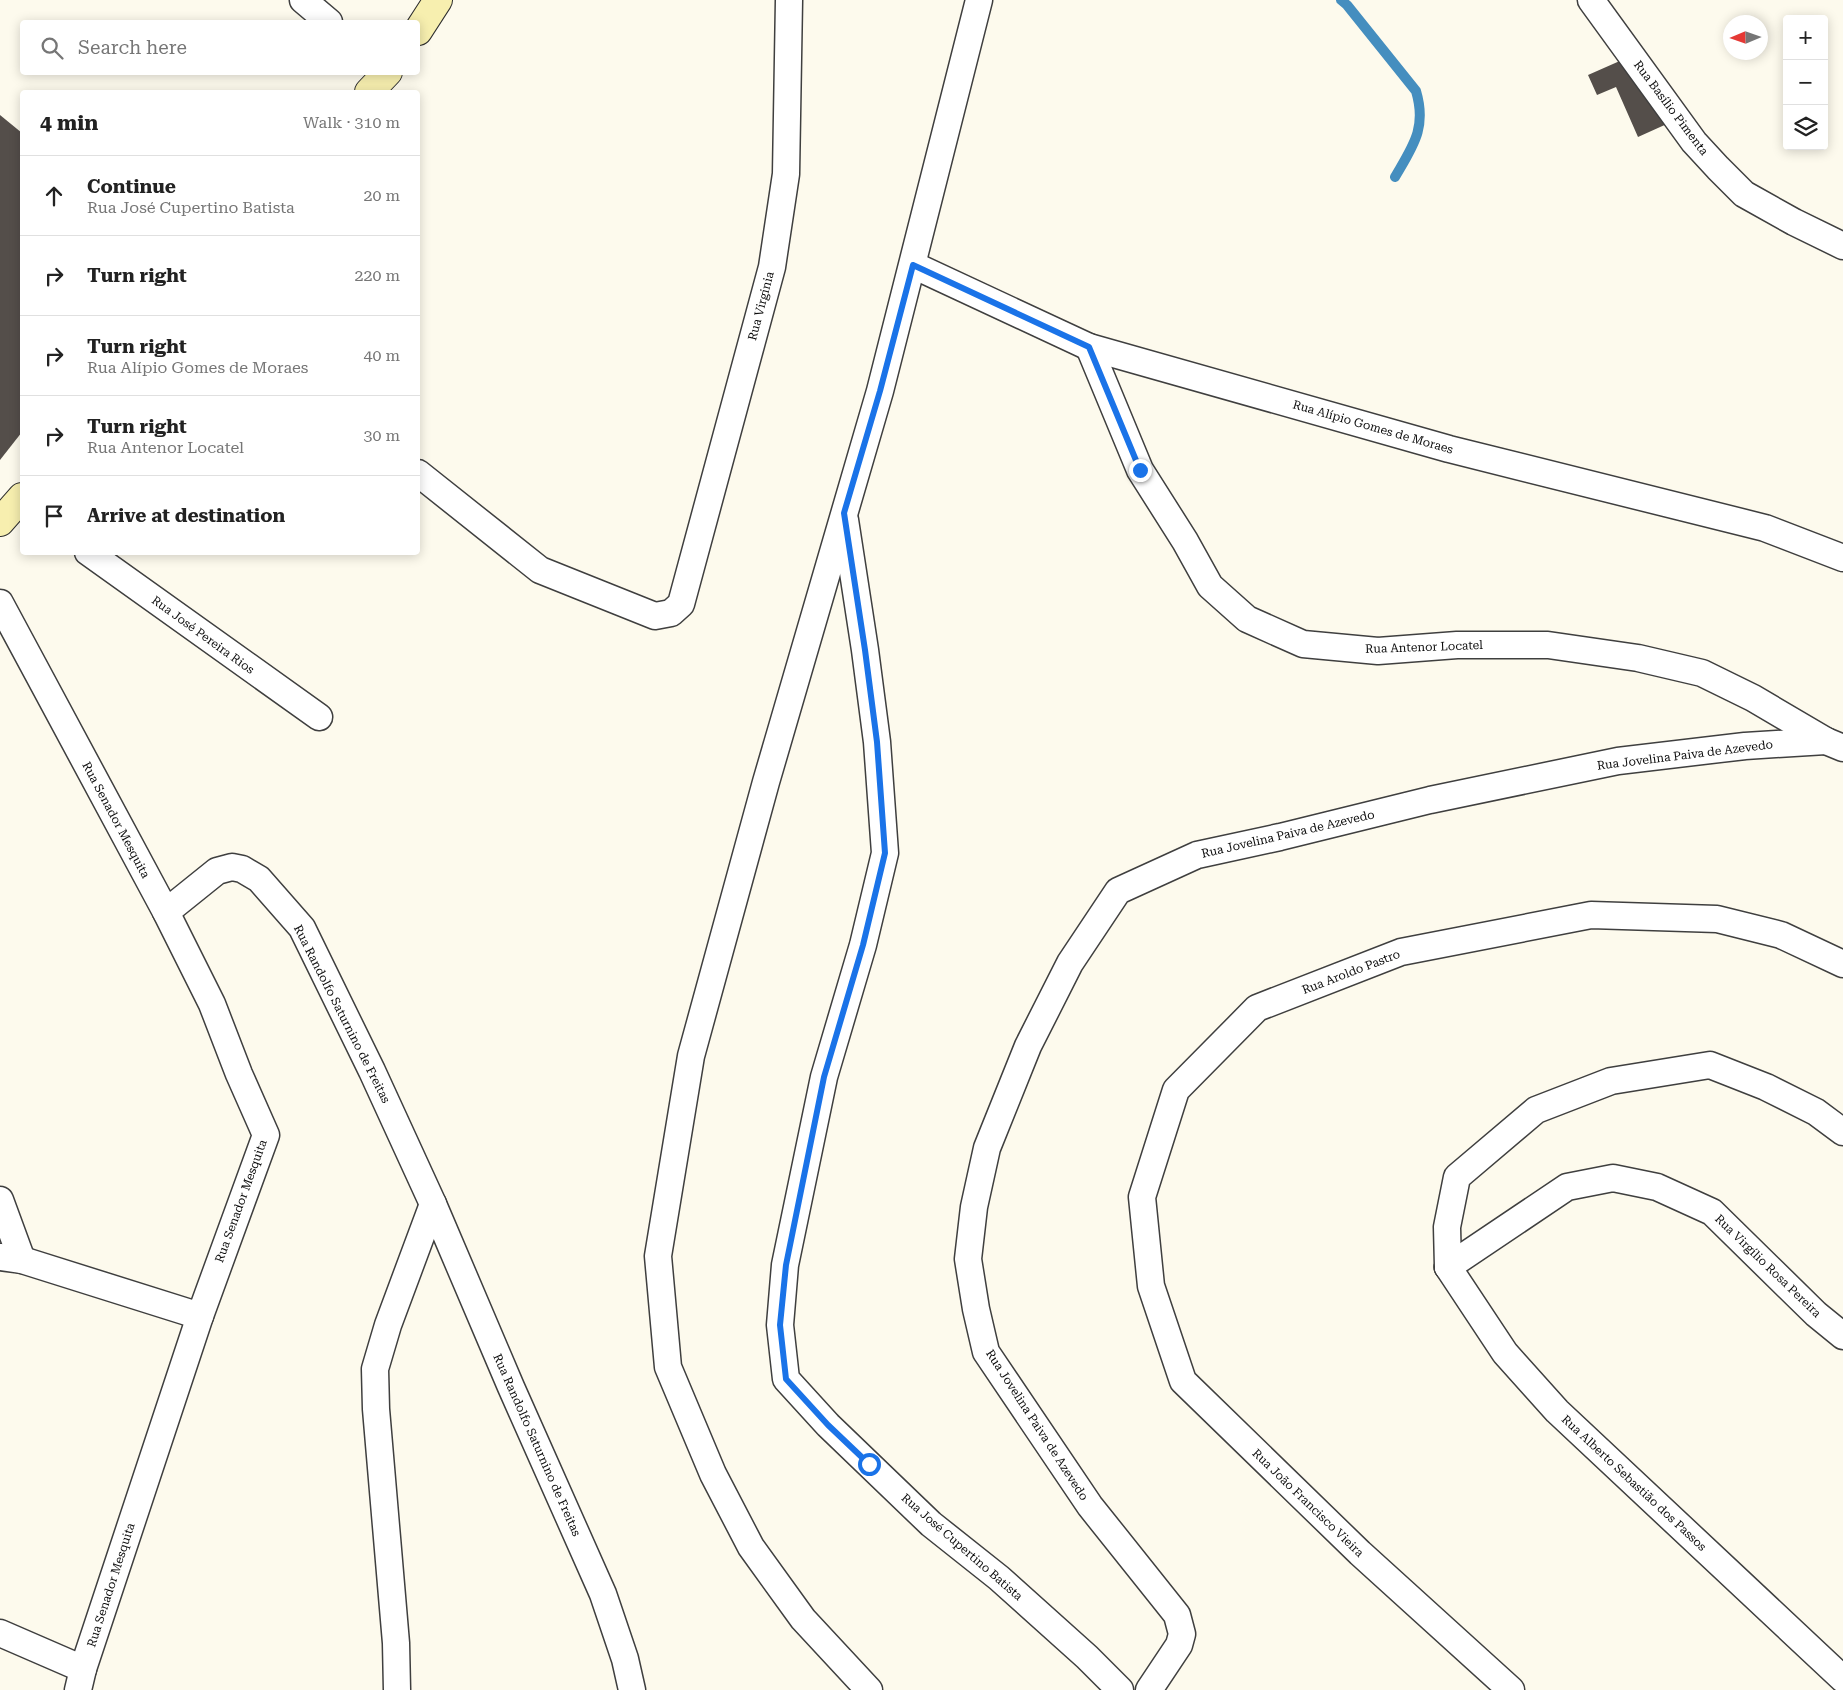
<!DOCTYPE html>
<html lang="en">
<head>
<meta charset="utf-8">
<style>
  body { margin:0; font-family:"Roboto Serif",serif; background:#f2f2f2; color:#222 }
  .controls { position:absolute; right:15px; top:15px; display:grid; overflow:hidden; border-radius:5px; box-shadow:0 2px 12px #0003 }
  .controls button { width:45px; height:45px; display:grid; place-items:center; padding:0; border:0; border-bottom:1px solid #e0e0e0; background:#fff; color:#222; font:25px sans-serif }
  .compass { position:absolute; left:1723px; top:15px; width:45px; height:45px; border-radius:50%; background:#fff; box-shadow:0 2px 12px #0003; rotate:268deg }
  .stop { position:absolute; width:15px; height:15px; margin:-11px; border:4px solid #1a73e8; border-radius:50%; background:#fff }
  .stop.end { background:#1a73e8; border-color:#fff; box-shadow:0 1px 5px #0008 }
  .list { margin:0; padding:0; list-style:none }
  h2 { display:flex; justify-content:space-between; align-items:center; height:65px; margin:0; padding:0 20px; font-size:21px }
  h2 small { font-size:16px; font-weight:400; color:#767676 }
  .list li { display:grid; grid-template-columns:32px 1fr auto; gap:15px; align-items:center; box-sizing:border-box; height:80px; padding:0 20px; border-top:1px solid #e0e0e0 }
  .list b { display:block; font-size:19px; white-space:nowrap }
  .list p { margin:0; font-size:16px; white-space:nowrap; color:#767676 }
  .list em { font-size:16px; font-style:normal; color:#767676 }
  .icon { flex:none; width:28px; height:28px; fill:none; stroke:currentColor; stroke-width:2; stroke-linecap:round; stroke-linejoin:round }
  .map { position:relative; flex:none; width:1843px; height:1690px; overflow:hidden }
  .search { position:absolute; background:#fff; box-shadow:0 2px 12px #0003; left:20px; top:20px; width:400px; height:55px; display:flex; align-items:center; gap:12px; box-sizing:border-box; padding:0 18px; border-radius:5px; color:#767676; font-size:19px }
  .panel { position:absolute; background:#fff; box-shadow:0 2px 12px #0003; left:20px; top:90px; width:400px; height:465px; border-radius:5px }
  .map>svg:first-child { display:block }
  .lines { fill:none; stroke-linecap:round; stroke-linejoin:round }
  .stream { stroke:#458ebf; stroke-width:10 }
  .building { fill:#544e4a }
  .street-casing { stroke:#3f3f3f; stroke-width:29 }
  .secondary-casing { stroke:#2e2e2e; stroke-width:30 }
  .street { stroke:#fff; stroke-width:26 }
  .secondary { stroke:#f7efaf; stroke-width:28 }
  .route { stroke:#1a73e8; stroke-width:6 }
  .labels { text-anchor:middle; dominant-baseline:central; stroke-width:5; stroke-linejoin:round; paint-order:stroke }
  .street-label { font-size:12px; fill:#0c0c0c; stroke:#fff }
</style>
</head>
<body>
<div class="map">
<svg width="1843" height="1690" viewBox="0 0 1843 1690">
  <rect width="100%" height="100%" fill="#fdfaed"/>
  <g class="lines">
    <!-- stream -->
    <path class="stream" d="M1341,0L1347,5L1416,91C1427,128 1413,146 1395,177"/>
  </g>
  <!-- building -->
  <g class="building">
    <polygon points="1622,60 1669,123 1638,137 1616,87 1597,95 1588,75"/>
    <polygon points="0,115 22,133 22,432 0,460"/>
  </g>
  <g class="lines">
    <defs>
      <g id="street">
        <polyline points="303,0 329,22"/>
        <polyline points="1591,0 1694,142 1718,168 1744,194 1794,222 1843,246"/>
        <polyline points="913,265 1089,347 1449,449 1765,528 1843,558"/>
        <polyline points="1089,347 1140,470 1185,541 1210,586 1247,619 1303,644 1378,651 1457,645 1548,645 1638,658 1702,673 1753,698 1826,741 1843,748"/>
        <polyline points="418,473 540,570 655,616 671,613 681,604 772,267 786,174 789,0"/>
        <polyline points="845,520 865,650 877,742 885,853 863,945 824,1077 785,1265 780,1325 786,1379 828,1425 931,1524 999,1578 1087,1657 1120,1690"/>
        <polyline points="88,552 319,717"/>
        <polyline points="0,603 166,912 212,1004 239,1074 266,1135 200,1316 83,1669 78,1690"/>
        <polyline points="166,912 217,871 232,867 242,869 259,879 302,928 372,1071 433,1204 511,1387 603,1594 625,1659 632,1690"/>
        <polyline points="0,1200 22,1260"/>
        <polyline points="0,1257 22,1260 200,1316"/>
        <polyline points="1448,1267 1505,1353 1557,1411 1843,1679"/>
        <polyline points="1448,1267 1447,1227 1457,1177 1536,1110 1611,1081 1710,1065 1766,1087 1816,1112 1843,1132"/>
        <polyline points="1448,1267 1567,1187 1613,1178 1657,1187 1712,1212 1816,1314 1843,1336"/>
        <polyline points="0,1633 83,1669"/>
        <polyline points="397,1690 396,1643 376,1409 375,1369 388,1325 433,1204"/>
        <polyline points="869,1690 803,1619 751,1547 713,1474 668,1367 658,1256 691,1056 766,782 880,391 979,0"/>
        <polyline points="1149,1690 1179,1645 1182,1634 1177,1615 1090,1506 986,1352 976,1309 968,1259 974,1207 987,1148 1028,1046 1070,963 1118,891 1197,855 1280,837 1430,800 1618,761 1745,746 1826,741"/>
        <polyline points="1511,1690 1360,1553 1183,1381 1151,1286 1142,1197 1176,1090 1257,1008 1401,952 1591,915 1717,919 1781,935 1843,964"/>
      </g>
      <g id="secondary">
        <polyline points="418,31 438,0"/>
        <polyline points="369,92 388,72"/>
        <polyline points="0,522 22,497"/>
      </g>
    </defs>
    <!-- street casing -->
    <use href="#street" class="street-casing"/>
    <!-- secondary casing -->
    <use href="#secondary" class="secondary-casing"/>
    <!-- street -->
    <use href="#street" class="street"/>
    <!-- secondary -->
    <use href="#secondary" class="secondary"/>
  </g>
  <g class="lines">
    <!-- route -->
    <polyline class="route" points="869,1464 828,1425 786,1379 780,1325 786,1265 824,1077 863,945 885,853 877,742 865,650 844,513 880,391 913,265 1089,347 1140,470"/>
  </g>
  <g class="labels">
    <!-- street labels -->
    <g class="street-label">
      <text transform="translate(1671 108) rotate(53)">Rua Basílio Pimenta</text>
      <text transform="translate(761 306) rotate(-75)">Rua Virginia</text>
      <text transform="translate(1373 427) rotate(16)">Rua Alípio Gomes de Moraes</text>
      <text transform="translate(203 635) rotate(36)">Rua José Pereira Rios</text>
      <text transform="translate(1424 647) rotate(-2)">Rua Antenor Locatel</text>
      <text transform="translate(1685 755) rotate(-7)">Rua Jovelina Paiva de Azevedo</text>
      <text transform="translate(116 820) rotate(62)">Rua Senador Mesquita</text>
      <text transform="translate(1288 834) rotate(-13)">Rua Jovelina Paiva de Azevedo</text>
      <text transform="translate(1351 972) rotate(-21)">Rua Aroldo Pastro</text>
      <text transform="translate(342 1014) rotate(63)">Rua Randolfo Saturnino de Freitas</text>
      <text transform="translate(241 1201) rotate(-70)">Rua Senador Mesquita</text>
      <text transform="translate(1768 1266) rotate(44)">Rua Virgílio Rosa Pereira</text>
      <text transform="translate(1037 1425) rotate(57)">Rua Jovelina Paiva de Azevedo</text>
      <text transform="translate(537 1445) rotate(66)">Rua Randolfo Saturnino de Freitas</text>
      <text transform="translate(1634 1483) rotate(43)">Rua Alberto Sebastião dos Passos</text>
      <text transform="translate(1308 1503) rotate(44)">Rua João Francisco Vieira</text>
      <text transform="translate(962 1547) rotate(41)">Rua José Cupertino Batista</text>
      <text transform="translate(111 1585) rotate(-72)">Rua Senador Mesquita</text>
    </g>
  </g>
</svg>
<div class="controls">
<button>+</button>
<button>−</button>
<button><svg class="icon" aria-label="layers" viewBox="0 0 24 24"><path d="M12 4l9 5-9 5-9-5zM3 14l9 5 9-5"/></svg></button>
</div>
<svg class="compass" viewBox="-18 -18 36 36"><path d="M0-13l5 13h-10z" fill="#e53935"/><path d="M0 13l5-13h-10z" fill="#767676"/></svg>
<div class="stop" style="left:869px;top:1464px"></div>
<div class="stop end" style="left:1140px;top:470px"></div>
<div class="search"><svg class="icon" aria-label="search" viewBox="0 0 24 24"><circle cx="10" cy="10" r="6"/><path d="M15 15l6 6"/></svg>Search here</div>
<section class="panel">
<h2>4 min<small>Walk · 310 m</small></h2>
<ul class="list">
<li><svg class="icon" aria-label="ahead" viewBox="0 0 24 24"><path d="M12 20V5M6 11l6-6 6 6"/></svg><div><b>Continue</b><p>Rua José Cupertino Batista</p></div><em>20 m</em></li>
<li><svg class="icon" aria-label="right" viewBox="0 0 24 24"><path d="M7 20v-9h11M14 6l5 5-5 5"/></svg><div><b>Turn right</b></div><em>220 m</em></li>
<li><svg class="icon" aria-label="right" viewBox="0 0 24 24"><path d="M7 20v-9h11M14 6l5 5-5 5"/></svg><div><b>Turn right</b><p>Rua Alípio Gomes de Moraes</p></div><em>40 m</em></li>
<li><svg class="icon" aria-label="right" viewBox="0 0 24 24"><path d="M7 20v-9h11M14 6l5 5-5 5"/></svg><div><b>Turn right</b><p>Rua Antenor Locatel</p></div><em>30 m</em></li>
<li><svg class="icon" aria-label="arrive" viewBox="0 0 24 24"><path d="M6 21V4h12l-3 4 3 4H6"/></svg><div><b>Arrive at destination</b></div></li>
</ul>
</section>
</div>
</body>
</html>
